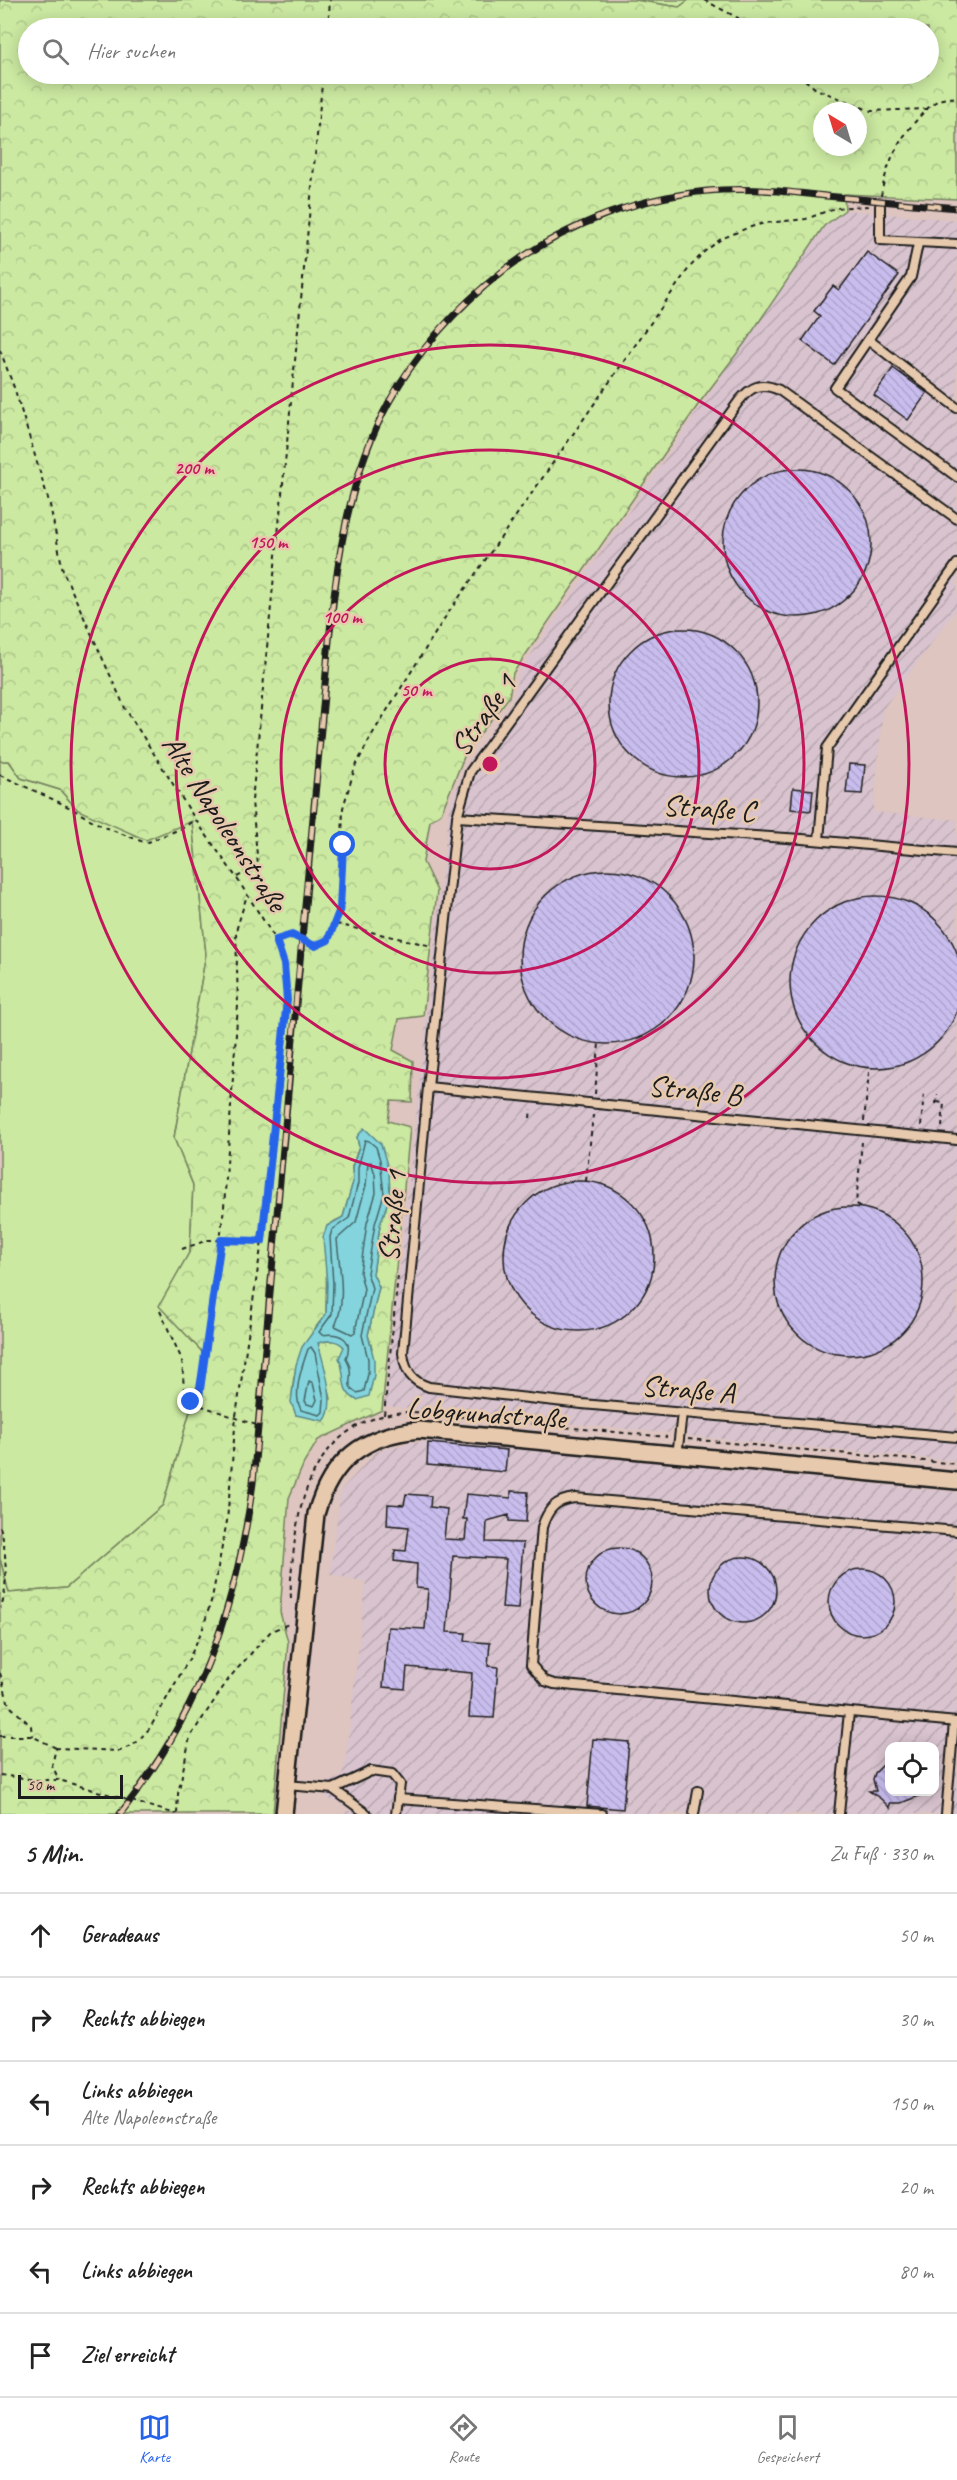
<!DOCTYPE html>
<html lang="de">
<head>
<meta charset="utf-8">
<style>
  body { margin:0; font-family:Caveat,sans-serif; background:#f6f6f6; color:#222 }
  .controls { position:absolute; right:18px; bottom:18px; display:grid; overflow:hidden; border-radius:12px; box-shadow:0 3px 15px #0003 }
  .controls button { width:54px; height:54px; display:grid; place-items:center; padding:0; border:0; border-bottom:2px solid #e0e0e0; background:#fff; color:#222; font:30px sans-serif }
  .compass { position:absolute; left:813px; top:102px; width:54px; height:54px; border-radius:50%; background:#fff; box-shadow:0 3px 15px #0003; rotate:322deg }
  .scale { position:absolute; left:18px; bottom:15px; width:105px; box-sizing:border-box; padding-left:6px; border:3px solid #1c1c1c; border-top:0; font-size:16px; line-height:21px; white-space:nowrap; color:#1c1c1c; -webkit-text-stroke:4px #e7c9ad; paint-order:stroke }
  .stop { position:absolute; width:18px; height:18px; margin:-14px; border:4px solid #2563eb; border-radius:50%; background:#fff }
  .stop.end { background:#2563eb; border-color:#fff; box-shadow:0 2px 6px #0008 }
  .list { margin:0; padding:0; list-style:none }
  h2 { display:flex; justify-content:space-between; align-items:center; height:78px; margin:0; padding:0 24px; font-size:26px }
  h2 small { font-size:20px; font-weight:400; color:#767676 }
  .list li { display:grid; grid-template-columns:39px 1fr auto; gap:18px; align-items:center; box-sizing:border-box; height:84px; padding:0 24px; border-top:2px solid #e0e0e0 }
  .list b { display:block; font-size:22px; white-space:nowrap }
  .list p { margin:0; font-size:20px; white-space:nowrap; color:#767676 }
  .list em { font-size:20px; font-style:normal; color:#767676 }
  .icon { flex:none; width:33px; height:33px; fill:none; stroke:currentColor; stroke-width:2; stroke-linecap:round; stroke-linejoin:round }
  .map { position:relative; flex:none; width:957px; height:1814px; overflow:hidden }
  .search { position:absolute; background:#fff; box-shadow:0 3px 15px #0003; left:18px; right:18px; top:18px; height:66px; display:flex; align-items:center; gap:15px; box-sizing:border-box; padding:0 21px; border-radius:33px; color:#767676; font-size:22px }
  .sheet { height:582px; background:#fff }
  nav { display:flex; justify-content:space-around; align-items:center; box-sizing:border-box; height:84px; border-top:2px solid #e0e0e0; background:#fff; font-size:16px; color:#767676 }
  nav a { display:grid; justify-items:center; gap:3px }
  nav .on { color:#2563eb }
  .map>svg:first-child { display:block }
  .industrial { fill:url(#industrial-furrows); fill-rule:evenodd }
  .green { fill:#cbe9a1; stroke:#74825e; stroke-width:1.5 }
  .forest { fill:url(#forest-crowns); stroke:#74825e; stroke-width:1.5; fill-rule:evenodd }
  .water { fill:#83d4dc; stroke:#5a8a8f; stroke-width:1.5 }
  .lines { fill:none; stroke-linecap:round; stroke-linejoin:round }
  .shore { stroke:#456669; stroke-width:1.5 }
  .building { fill:url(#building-back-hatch); stroke:#1c1c1c; stroke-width:1.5 }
  .lane-casing { stroke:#1c1c1c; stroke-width:12 }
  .street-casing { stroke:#1c1c1c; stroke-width:20 }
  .path { stroke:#1c1c1c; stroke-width:2; stroke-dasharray:4.5 4.5; stroke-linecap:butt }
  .lane { stroke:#e7c9ad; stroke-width:8 }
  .street { stroke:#e7c9ad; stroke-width:15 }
  .rail-casing { stroke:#1c1c1c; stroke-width:7 }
  .rail { stroke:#e7c9ad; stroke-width:4.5; stroke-dasharray:14; stroke-linecap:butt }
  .route { stroke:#2563eb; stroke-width:8 }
  .ring { fill:none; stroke:#c2185b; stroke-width:3 }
  .labels { text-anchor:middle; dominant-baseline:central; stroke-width:5; stroke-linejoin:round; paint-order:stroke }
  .street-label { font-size:30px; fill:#1c1c1c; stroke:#e7c9ad }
  .centre { fill:#c2185b; stroke:#e7c9ad; stroke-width:3 }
  .ring-label { font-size:18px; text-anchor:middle; font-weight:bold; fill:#c2185b; stroke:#e7c9ad; stroke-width:5; stroke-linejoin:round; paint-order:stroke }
</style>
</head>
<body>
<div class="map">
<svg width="957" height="1814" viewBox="0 0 957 1814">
  <defs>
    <pattern id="industrial-furrows" width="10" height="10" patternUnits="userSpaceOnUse" patternTransform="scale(1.5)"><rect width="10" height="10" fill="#d8c3ce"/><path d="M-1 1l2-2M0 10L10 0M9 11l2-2" fill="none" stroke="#b9a7b0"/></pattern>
    <pattern id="forest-crowns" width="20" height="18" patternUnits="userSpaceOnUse" patternTransform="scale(1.5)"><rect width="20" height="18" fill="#cbe9a1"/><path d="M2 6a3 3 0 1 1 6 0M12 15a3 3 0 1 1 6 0" fill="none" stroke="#aec78a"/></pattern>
    <pattern id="building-back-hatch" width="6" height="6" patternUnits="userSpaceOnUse" patternTransform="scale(1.5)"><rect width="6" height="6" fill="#c9bdee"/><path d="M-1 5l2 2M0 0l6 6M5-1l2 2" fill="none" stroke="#aca2cc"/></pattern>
  </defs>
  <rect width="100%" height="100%" fill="#dec5c0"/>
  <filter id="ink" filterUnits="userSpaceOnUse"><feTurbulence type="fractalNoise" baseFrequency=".0167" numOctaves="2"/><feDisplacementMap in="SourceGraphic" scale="12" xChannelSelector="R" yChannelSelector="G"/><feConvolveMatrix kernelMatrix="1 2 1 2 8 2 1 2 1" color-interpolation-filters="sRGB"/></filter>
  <g filter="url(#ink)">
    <!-- industrial -->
    <g class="industrial">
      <polygon points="845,210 957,220 957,608 883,709 873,812 957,820 957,1461 688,1436 686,1430 672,1429 668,1433 385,1406 449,808 466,766 514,699 518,674 824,226"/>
      <path d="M431,1441L957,1492V1814H345L346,1811H353L339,1802L326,1798L327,1788L328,1782L341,1777L345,1765L366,1582L330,1574L341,1490L376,1452L409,1443ZM890,1746H934V1792H890Z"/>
    </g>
    <!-- green -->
    <g class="green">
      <polygon points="635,0 689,0 679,7"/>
      <polygon points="0,761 9,761 21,778 60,790 78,810 192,821 206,954 174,1138 193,1185 190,1251 160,1306 206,1356 163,1505 66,1588 9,1593 0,1559"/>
    </g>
    <!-- forest -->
    <path class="forest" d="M0,0H635L679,7L689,0H957V199L844,194L845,210L824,226L744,344L700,402L513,673L509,697L466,752L441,813L430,821L423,862L437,891L423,1016L399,1019L393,1050L413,1061L412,1102L391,1101L388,1121L410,1127L382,1410L318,1440L304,1463L289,1498L280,1612L288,1642L273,1814H0V1559L9,1593L66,1588L163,1505L206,1356L159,1306L190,1251L193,1185L174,1138L206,954L192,821L146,840L78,810L60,790L21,778L9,761H0ZM28,28H928V74H28ZM822,111H858V147H822ZM357,1137L390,1195L380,1225L373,1274L379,1287L368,1335L372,1348L344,1347C337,1339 328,1340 318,1343L331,1399L296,1415C284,1381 304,1340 326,1314L327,1226L343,1217L353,1182L352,1167L359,1147Z"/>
    <!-- water -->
    <path class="water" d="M364,1128L381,1144L389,1172L390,1195L380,1225L373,1274L379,1287L368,1335L374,1359V1375L369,1396L357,1400C338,1391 347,1375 339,1358L344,1347C337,1339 328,1340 318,1343C323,1362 338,1406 324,1421L296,1415L291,1402L296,1365L302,1347L326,1314L327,1284L323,1237L327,1226L343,1217L353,1182L352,1167L359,1147L357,1137Z"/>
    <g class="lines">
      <!-- shore -->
      <g class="shore">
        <path d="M365,1140L369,1141L376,1147L380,1160L384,1194L375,1224L367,1273L372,1288L362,1335L368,1359V1374L364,1391L357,1393C345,1387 352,1380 350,1369C350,1365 347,1362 346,1358C354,1339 340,1332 322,1335L319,1332L332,1314L333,1284L330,1237L332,1230L349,1218L358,1183V1168Z"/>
        <path d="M371,1162L375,1174L376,1193L367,1223L360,1273L364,1289L355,1332L352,1334L335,1326C347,1301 339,1266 337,1239L356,1222L366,1185L368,1163Z"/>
        <path d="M311,1347L315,1353L324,1399L323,1412L320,1415L301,1410C292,1394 302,1366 308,1349Z"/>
        <polygon points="309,1381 313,1383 317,1400 314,1406 307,1404 305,1401"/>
      </g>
    </g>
    <!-- building -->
    <g class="building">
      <polygon points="867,252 899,275 834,365 802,341 820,316 814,311 833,286 839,290"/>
      <polygon points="893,368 927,393 908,420 874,395"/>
      <circle cx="797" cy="543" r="74"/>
      <circle cx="683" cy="703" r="74"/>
      <polygon points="849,764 865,765 862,794 846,793"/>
      <polygon points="793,788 813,790 811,811 791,809"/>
      <circle cx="607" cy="957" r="87"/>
      <circle cx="876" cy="982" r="86"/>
      <circle cx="579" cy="1256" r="75"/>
      <circle cx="849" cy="1281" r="74"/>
      <polygon points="428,1443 507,1450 505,1472 427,1465"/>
      <polygon points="511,1491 528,1492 526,1522 509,1521 509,1515 487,1521 486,1542 523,1543 518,1609 502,1608 506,1559 453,1556 447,1632 466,1633 465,1641 490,1643 488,1666 498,1667 494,1718 469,1717 472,1673 407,1667 405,1689 383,1687 388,1627 425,1629 428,1589 416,1588 417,1564 394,1561 395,1550 406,1551 409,1527 387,1525 388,1504 404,1505 406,1494 431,1496 430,1507 447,1509 444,1539 465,1540 467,1519 463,1519 466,1494 511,1498"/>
      <circle cx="619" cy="1581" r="33"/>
      <circle cx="743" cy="1590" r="33"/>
      <circle cx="862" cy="1602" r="33"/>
      <polygon points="593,1739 629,1742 623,1809 587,1806"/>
      <polygon points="890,1758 890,1791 929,1792 901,1803 890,1803 890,1808 881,1799 869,1791 876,1791 873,1779 875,1773"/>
    </g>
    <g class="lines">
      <defs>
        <g id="lane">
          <polyline points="880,206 880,240 957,244"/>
          <polyline points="918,244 911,277 835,388 957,477"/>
          <polyline points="869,340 957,408"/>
          <path d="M957,519L779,390C761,382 751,386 739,401L470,772L457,817L428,1087L403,1353C405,1371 411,1381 429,1387L582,1404L957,1437"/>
          <polyline points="457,817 802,839 957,853"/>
          <polyline points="819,840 827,748 957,564"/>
          <polyline points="428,1087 957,1140"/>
          <polyline points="677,1456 682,1413"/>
          <path d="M957,1531L575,1498C555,1500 548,1509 542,1527L531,1665L545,1681L554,1684L957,1722"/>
          <polyline points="287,1785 333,1789 371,1771 392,1774 400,1784 396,1814"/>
          <polyline points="333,1789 367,1814"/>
          <polyline points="398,1799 602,1814"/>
          <polyline points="694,1814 698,1791"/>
          <polyline points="839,1814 849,1712"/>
          <polyline points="946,1814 954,1722"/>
        </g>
        <path id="street" d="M284,1814L316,1514C331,1460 364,1435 419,1430L957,1481"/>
      </defs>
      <!-- lane casing -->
      <use href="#lane" class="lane-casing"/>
      <!-- street casing -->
      <use href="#street" class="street-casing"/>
      <!-- path -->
      <g class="path">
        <polyline points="704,0 738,18 749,28"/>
        <polyline points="328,28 330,0"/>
        <polyline points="798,74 816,89 871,111 926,109"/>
        <path d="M881,196C886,167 895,145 915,122C922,114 929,105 939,100C944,98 951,98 957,97"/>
        <polyline points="0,350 15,390 50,505 63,571 125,708 195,819 236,877 276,940 284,964 287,1000 262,1241 236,1416 227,1521 212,1598 203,1628 189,1659 150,1728 136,1743 120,1751 56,1748 52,1765 59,1780"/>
        <polyline points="0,775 63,804 104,827 146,843 185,827 195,819"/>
        <polyline points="237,877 258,866 252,801 323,74"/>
        <polyline points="336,924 432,946"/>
        <polyline points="276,940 292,935 315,946 328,940 340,909 343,808 355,767 373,733 444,619 689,268 704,252 721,239 747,228 765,223 806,219 835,208 869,206"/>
        <polyline points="595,1094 599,1043"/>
        <polyline points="937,1102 944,1103 942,1127"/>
        <polyline points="936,1104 937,1094"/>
        <polyline points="530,1118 531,1109"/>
        <polyline points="864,1121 869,1072 871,1068"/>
        <polyline points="921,1126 924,1092"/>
        <polyline points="586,1181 593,1115"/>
        <polyline points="860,1207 856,1203 862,1142"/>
        <polyline points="182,1249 208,1240 262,1241"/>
        <polyline points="160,1311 182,1360 184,1390 191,1402 259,1426"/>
        <polyline points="198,1404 209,1334 224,1207 238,1005 236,931 247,895"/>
        <polyline points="384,1415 398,1275"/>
        <polyline points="688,1439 957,1464"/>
        <path d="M0,1527C6,1543 9,1592 0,1608"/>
        <path d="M291,1598C290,1581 292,1565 294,1548C300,1488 321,1432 385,1415C410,1408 450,1416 476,1418C540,1425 604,1431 667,1437"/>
        <polyline points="0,1673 9,1705 31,1726 32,1736"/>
        <polyline points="0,1736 32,1736 56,1748"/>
        <polyline points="0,1775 36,1780 59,1780 176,1814"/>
        <polyline points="177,1814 178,1794 190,1737 230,1677 271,1631 289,1624"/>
      </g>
      <!-- lane -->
      <use href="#lane" class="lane"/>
      <!-- street -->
      <use href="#street" class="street"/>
      <defs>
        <path id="rail" d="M120,1814C200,1713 236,1609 253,1483C273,1265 291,1047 312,829C317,777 321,725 326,673C334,581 344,484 389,402C418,350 457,307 503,271C565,224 644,194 722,190C757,188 791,192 826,196C870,200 913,204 957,208"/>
      </defs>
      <!-- rail casing -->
      <use href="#rail" class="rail-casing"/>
      <!-- rail -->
      <use href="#rail" class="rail"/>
    </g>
  </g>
  <g class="lines" filter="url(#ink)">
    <!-- route -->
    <polyline class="route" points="191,1402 198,1404 221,1240 262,1241 287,1000 284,964 276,940 292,935 315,946 328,940 340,909 343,845"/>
  </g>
  <!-- distance rings -->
  <g class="ring">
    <circle cx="490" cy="764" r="105"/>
    <circle cx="490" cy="764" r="209"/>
    <circle cx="490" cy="764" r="314"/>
    <circle cx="490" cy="764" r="419"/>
  </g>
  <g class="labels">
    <!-- street labels -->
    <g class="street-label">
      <text transform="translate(483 715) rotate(-55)">Straße 1</text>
      <text transform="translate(709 808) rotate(4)">Straße C</text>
      <text transform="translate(225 823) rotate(57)">Alte Napoleonstraße</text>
      <text transform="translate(695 1090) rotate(6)">Straße B</text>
      <text transform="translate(392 1216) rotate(-85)">Straße 1</text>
      <text transform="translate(688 1389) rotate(5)">Straße A</text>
      <text transform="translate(486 1413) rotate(4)">Lobgrundstraße</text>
    </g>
  </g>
  <circle cx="490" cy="764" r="9" class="centre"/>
  <g class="ring-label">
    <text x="194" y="474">200 m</text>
    <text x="268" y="548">150 m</text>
    <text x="342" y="623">100 m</text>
    <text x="416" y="696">50 m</text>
  </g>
</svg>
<div class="controls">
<button><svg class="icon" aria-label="locate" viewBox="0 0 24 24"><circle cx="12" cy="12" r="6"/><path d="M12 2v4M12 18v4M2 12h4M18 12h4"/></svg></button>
</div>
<svg class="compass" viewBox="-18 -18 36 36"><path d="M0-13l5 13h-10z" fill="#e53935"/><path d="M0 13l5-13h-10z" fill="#767676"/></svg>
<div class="scale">50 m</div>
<div class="stop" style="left:343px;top:845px"></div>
<div class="stop end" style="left:191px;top:1402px"></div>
<div class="search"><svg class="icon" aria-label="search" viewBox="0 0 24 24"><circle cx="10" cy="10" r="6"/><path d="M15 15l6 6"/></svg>Hier suchen</div>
</div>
<section class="sheet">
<h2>5 Min.<small>Zu Fuß · 330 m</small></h2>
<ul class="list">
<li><svg class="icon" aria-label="ahead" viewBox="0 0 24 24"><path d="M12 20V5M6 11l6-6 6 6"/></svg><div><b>Geradeaus</b></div><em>50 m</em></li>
<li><svg class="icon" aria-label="right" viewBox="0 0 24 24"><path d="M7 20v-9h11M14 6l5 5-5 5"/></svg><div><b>Rechts abbiegen</b></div><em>30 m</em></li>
<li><svg class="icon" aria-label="left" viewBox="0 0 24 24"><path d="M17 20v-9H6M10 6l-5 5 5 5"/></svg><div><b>Links abbiegen</b><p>Alte Napoleonstraße</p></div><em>150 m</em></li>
<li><svg class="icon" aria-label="right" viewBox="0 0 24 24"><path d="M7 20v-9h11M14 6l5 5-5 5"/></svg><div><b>Rechts abbiegen</b></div><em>20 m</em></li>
<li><svg class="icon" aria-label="left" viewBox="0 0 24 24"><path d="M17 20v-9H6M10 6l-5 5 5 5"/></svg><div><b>Links abbiegen</b></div><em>80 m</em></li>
<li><svg class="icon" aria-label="arrive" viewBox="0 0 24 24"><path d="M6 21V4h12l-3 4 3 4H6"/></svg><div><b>Ziel erreicht</b></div></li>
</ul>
</section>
<nav>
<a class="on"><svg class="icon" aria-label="map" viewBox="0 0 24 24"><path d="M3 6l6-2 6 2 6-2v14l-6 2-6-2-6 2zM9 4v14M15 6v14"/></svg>Karte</a>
<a><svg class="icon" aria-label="directions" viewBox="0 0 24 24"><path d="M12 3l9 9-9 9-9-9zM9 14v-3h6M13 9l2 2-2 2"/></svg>Route</a>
<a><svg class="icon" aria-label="saved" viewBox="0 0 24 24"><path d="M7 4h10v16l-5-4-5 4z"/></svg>Gespeichert</a>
</nav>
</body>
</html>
